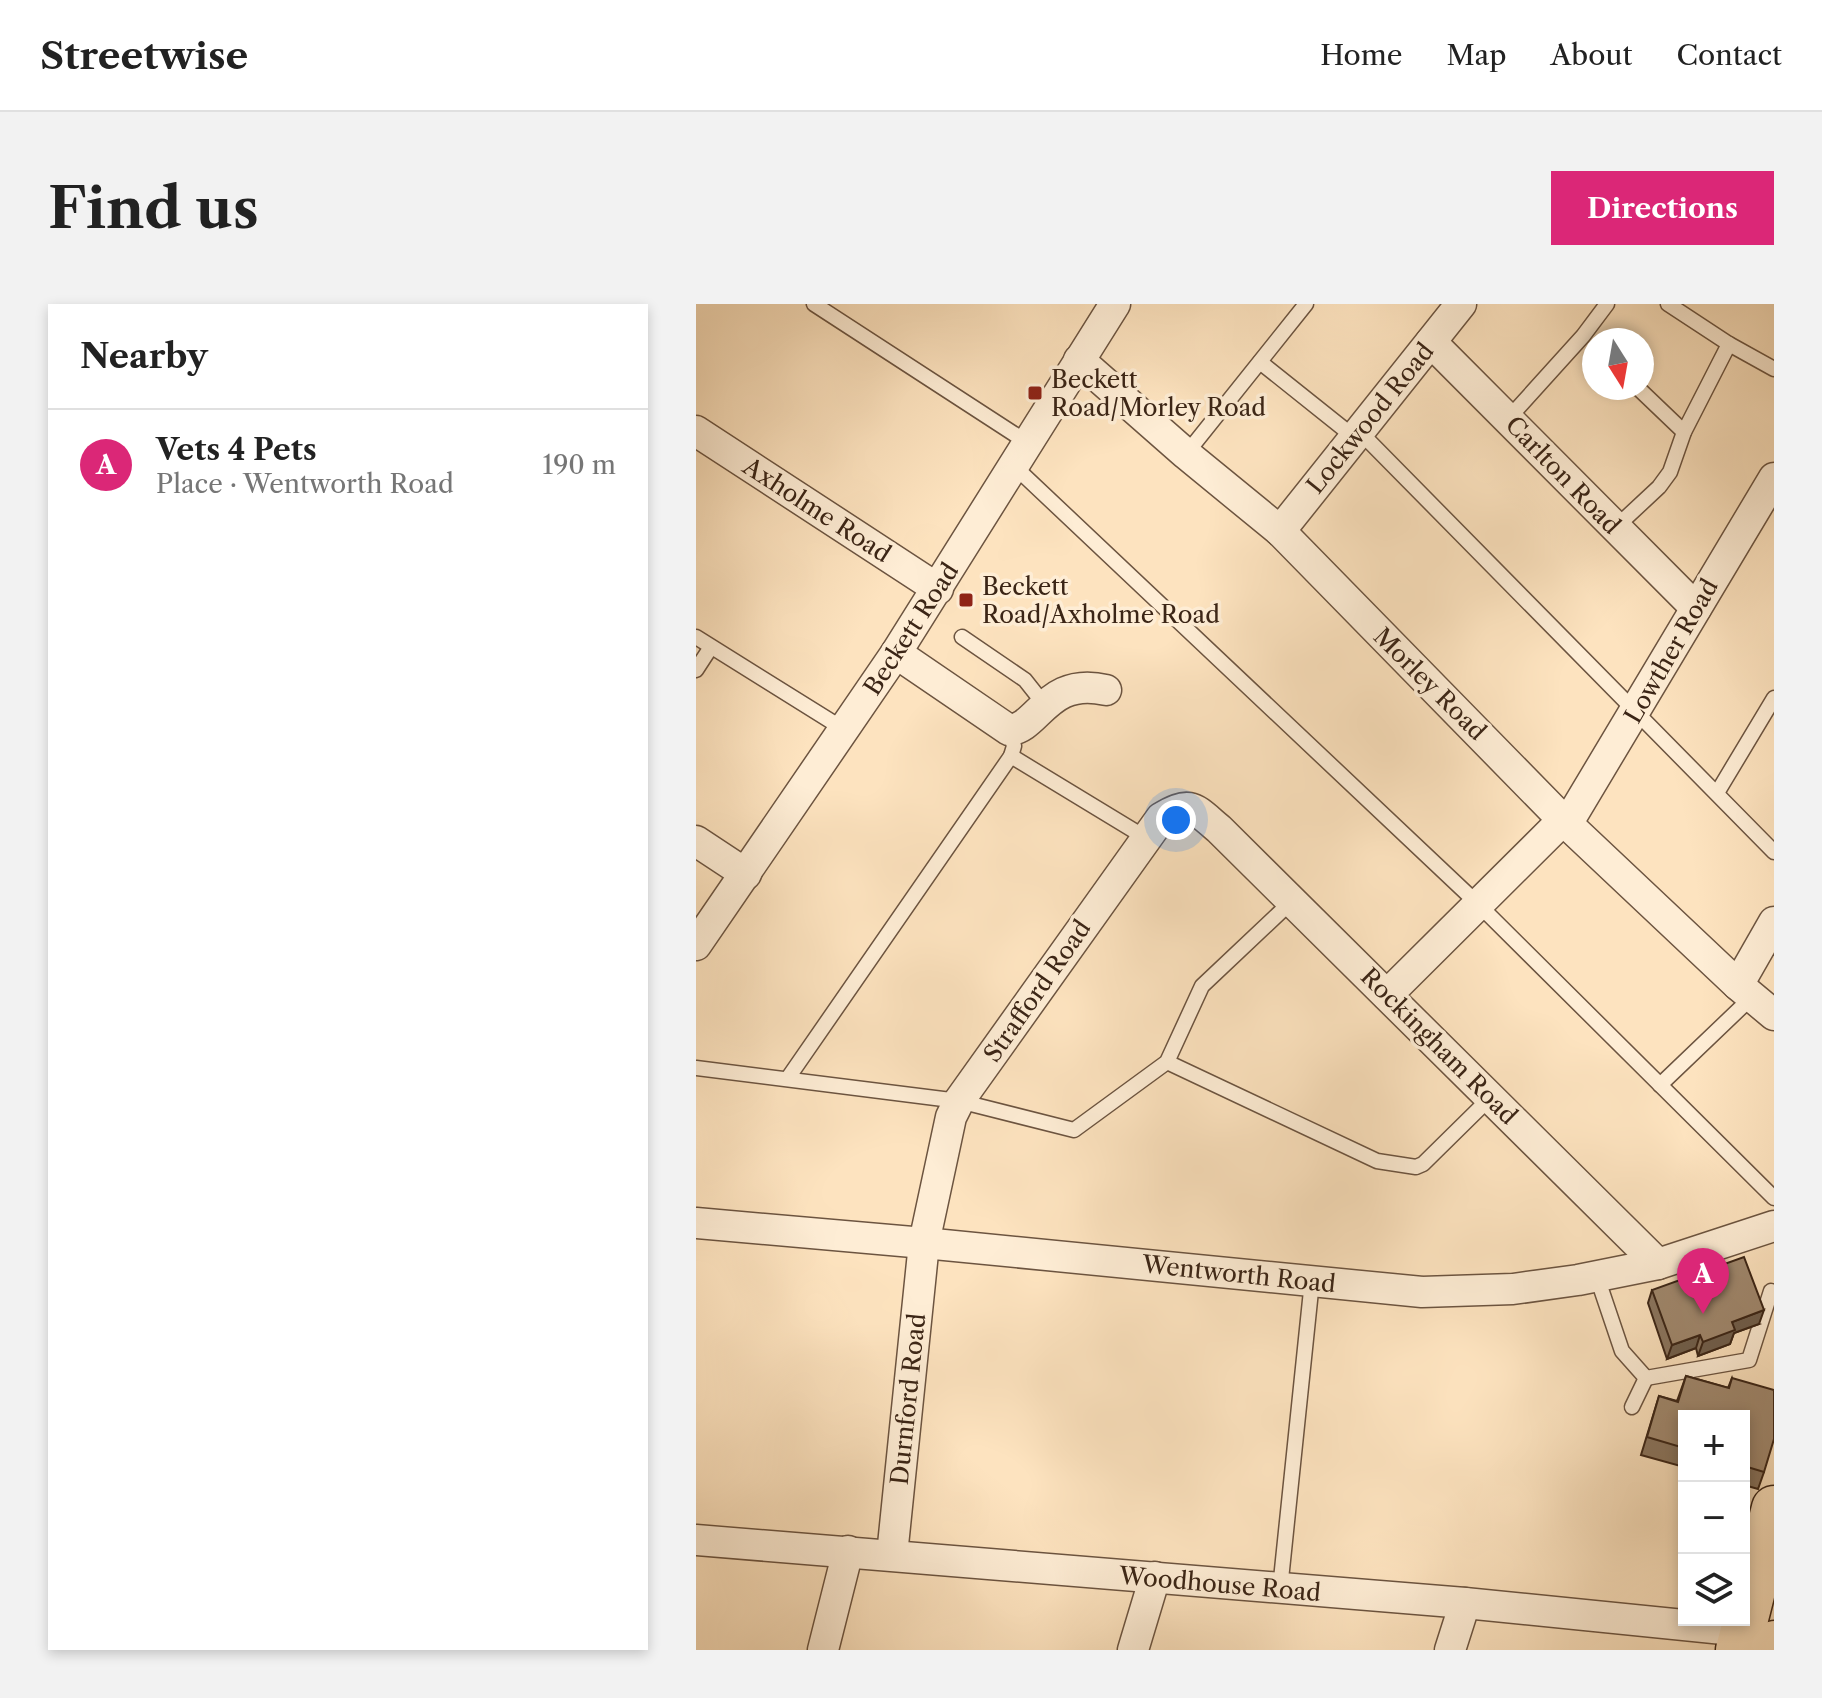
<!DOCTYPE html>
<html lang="en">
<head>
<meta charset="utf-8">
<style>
  body { margin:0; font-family:"Libre Caslon Text",serif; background:#f2f2f2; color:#222 }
  .controls { position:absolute; right:24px; bottom:24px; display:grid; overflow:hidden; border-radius:0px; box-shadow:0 4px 12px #0003 }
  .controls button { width:72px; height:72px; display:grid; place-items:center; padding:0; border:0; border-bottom:2px solid #e0e0e0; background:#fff; color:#222; font:40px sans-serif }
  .compass { position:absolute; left:886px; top:24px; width:72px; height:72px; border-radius:50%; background:#fff; box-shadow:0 4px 12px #0003; rotate:169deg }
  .you { position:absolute; left:480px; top:516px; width:28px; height:28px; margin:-20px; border:6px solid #fff; border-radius:50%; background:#1a73e8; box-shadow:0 0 0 12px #1a73e833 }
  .badge { display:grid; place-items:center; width:52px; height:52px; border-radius:50%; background:#db2777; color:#fff; font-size:26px; font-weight:700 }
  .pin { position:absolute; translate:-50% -66px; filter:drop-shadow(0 2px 4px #0008) }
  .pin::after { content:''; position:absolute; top:42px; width:28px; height:24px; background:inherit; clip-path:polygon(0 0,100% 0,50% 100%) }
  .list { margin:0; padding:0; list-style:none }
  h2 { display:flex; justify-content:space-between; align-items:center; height:104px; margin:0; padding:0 32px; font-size:34px }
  h2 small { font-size:26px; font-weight:400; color:#767676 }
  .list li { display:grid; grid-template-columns:52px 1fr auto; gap:24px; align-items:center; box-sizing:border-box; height:112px; padding:0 32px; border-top:2px solid #e0e0e0 }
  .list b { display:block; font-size:30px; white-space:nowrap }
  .list p { margin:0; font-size:26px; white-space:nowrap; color:#767676 }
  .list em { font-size:26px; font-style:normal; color:#767676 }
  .icon { flex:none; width:44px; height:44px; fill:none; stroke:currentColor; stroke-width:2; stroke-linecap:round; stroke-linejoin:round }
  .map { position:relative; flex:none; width:1078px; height:1346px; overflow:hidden; border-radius:0px }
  header { display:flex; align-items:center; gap:48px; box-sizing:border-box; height:112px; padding:0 40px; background:#fff; border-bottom:2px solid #e0e0e0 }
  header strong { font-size:38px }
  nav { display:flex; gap:44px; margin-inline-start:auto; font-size:28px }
  .intro { display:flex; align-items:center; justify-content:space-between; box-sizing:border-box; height:192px; padding:0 48px }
  h1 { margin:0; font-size:56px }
  .button { padding:20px 36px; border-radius:0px; background:#db2777; color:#fff; font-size:28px; font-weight:700 }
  main { display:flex; gap:48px; padding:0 48px }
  aside { flex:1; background:#fff; border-radius:0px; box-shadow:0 4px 12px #0003 }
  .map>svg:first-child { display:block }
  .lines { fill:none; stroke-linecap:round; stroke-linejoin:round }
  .service-casing { stroke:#6c5440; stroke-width:17 }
  .minor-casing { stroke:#6c5440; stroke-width:33 }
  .trunk-casing { stroke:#3b2516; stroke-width:47 }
  .service { stroke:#feedd5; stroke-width:14 }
  .minor { stroke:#feedd5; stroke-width:30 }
  .trunk { stroke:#fde3bf; stroke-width:44 }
  .wall { fill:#8a755f; stroke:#3b2516; stroke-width:2 }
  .shaded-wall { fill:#705f4d; stroke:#3b2516; stroke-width:2 }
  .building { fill:#a0886e; stroke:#3b2516; stroke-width:2 }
  .poi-dot { fill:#8f2418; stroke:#feedd5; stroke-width:3 }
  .labels { text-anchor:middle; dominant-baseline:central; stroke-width:7; stroke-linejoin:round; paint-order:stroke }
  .poi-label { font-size:24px; fill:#3b2516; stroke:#feedd5; text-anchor:start }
  .street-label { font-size:24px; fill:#3b2516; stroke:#feedd5 }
</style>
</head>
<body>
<header>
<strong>Streetwise</strong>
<nav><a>Home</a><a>Map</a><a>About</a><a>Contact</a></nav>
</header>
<div class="intro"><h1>Find us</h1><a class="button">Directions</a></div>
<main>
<aside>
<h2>Nearby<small></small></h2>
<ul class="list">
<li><span class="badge">A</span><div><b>Vets 4 Pets</b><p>Place · Wentworth Road</p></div><em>190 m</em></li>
</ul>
</aside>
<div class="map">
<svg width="1078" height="1346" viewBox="0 0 1078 1346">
  <rect width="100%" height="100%" fill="#fde3bf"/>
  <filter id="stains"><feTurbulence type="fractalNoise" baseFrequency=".0025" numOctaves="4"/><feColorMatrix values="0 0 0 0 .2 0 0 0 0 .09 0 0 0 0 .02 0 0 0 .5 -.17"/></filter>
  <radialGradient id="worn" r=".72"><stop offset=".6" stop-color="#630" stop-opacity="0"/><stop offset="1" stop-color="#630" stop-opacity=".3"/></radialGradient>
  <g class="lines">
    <defs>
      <g id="service">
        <polyline points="118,0 332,139"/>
        <polyline points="972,0 1033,40 1078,65"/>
        <polyline points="564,58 658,133"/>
        <polyline points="942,84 988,128"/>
        <polyline points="812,115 887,32 911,0"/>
        <polyline points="663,127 1078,548"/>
        <polyline points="490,150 610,0"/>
        <polyline points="317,161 782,600 1078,894"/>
        <polyline points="918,225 963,183 974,168 988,128 1033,40"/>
        <polyline points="0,333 149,426"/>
        <polyline points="266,333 329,376 348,400"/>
        <polyline points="0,366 15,343"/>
        <polyline points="315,452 450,534"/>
        <polyline points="1021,489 1078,394"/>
        <polyline points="471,758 681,857 720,863 727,860 794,794"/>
        <polyline points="0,764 263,797 378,826 471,758 506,682 596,597"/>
        <polyline points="92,774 315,452 318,442 313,426"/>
        <polyline points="964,781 1056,693"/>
        <polyline points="901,973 926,1047 950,1074 1053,1056 1075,987"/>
        <polyline points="936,1103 950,1074"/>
        <polyline points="584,1285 616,977"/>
      </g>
      <g id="minor">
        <polyline points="735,38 1000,304"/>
        <polyline points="383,56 490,150 584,227 867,516 1042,681 1078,711"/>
        <polyline points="0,127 242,285"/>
        <polyline points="584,227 765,0"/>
        <path d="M200,349L313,426C342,425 351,372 410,386"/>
        <polyline points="871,520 1078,174"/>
        <polyline points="0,537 50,570"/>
        <polyline points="0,641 200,349 419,0"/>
        <polyline points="1042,681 1078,618"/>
        <polyline points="691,691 867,516"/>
        <polyline points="0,919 228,939 726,988 817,985 882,976 962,960 1078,922"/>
        <polyline points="0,1236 769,1299 1047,1327"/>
        <path d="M196,1251L228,939L255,813L263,797L465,514C495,495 499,505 523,525L962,960"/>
        <polyline points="127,1346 152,1247"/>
        <polyline points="437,1346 459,1273"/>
        <polyline points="754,1346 769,1299"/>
      </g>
      <g id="trunk">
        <polyline points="1042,1346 1078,1204"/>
        <polyline points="1076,1346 1078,1339"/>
      </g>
    </defs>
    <!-- service casing -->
    <use href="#service" class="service-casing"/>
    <!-- minor casing -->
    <use href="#minor" class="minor-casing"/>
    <!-- trunk casing -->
    <use href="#trunk" class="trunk-casing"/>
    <!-- service -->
    <use href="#service" class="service"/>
    <!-- minor -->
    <use href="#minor" class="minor"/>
    <!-- trunk -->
    <use href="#trunk" class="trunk"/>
  </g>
  <!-- wall -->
  <g class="wall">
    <polygon points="956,986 1063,1020 1038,1029 1034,1040 1002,1052 1000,1044 971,1055 952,999"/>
    <polygon points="990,1072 1032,1084 1036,1074 1068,1168 1062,1185 1048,1181 1048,1112 988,1112 988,1163 945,1151 963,1092 981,1097"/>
  </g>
  <!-- shaded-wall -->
  <g class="shaded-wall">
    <polygon points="1068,1006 1063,1020 1038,1029 1034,1040 1002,1052 1007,1038 1036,1018"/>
    <polygon points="1004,1031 1000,1044 971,1055 976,1041"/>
  </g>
  <!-- building -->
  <g class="building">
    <polygon points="1048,953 1068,1006 1036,1018 1039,1026 1007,1038 1004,1031 976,1041 956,986"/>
    <polygon points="990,1072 1033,1084 1036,1074 1078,1086 1078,1135 1068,1168 1048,1162 1048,1112 988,1112 988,1144 951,1133 963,1092 982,1098"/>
  </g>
  <!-- markers -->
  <g class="poi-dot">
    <rect x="331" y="81" width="16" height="16" rx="4"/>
    <rect x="262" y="288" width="16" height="16" rx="4"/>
  </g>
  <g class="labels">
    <!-- poi labels -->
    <g class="poi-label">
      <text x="355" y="75">Beckett<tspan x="355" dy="28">Road/Morley Road</tspan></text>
      <text x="286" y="282">Beckett<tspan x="286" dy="28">Road/Axholme Road</tspan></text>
    </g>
    <!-- street labels -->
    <g class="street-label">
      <text transform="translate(674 114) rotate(-51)">Lockwood Road</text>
      <text transform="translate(867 171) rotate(46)">Carlton Road</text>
      <text transform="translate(121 206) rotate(33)">Axholme Road</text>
      <text transform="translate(215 325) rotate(-57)">Beckett Road</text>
      <text transform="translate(975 347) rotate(-60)">Lowther Road</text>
      <text transform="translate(734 380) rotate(45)">Morley Road</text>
      <text transform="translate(341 687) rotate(-55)">Strafford Road</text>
      <text transform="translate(743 742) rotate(45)">Rockingham Road</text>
      <text transform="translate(543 970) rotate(6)">Wentworth Road</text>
      <text transform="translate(212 1095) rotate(-84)">Durnford Road</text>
      <text transform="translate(524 1280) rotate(5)">Woodhouse Road</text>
    </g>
  </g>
  <rect width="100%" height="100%" filter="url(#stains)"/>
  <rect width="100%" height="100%" fill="url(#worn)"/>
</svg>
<div class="controls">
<button>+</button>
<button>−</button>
<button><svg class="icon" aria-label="layers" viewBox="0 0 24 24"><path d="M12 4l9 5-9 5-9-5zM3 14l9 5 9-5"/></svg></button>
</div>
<svg class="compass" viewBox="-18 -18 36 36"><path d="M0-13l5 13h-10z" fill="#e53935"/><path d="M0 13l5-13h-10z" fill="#767676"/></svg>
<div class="you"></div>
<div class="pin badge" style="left:1007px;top:1010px">A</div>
</div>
</main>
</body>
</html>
